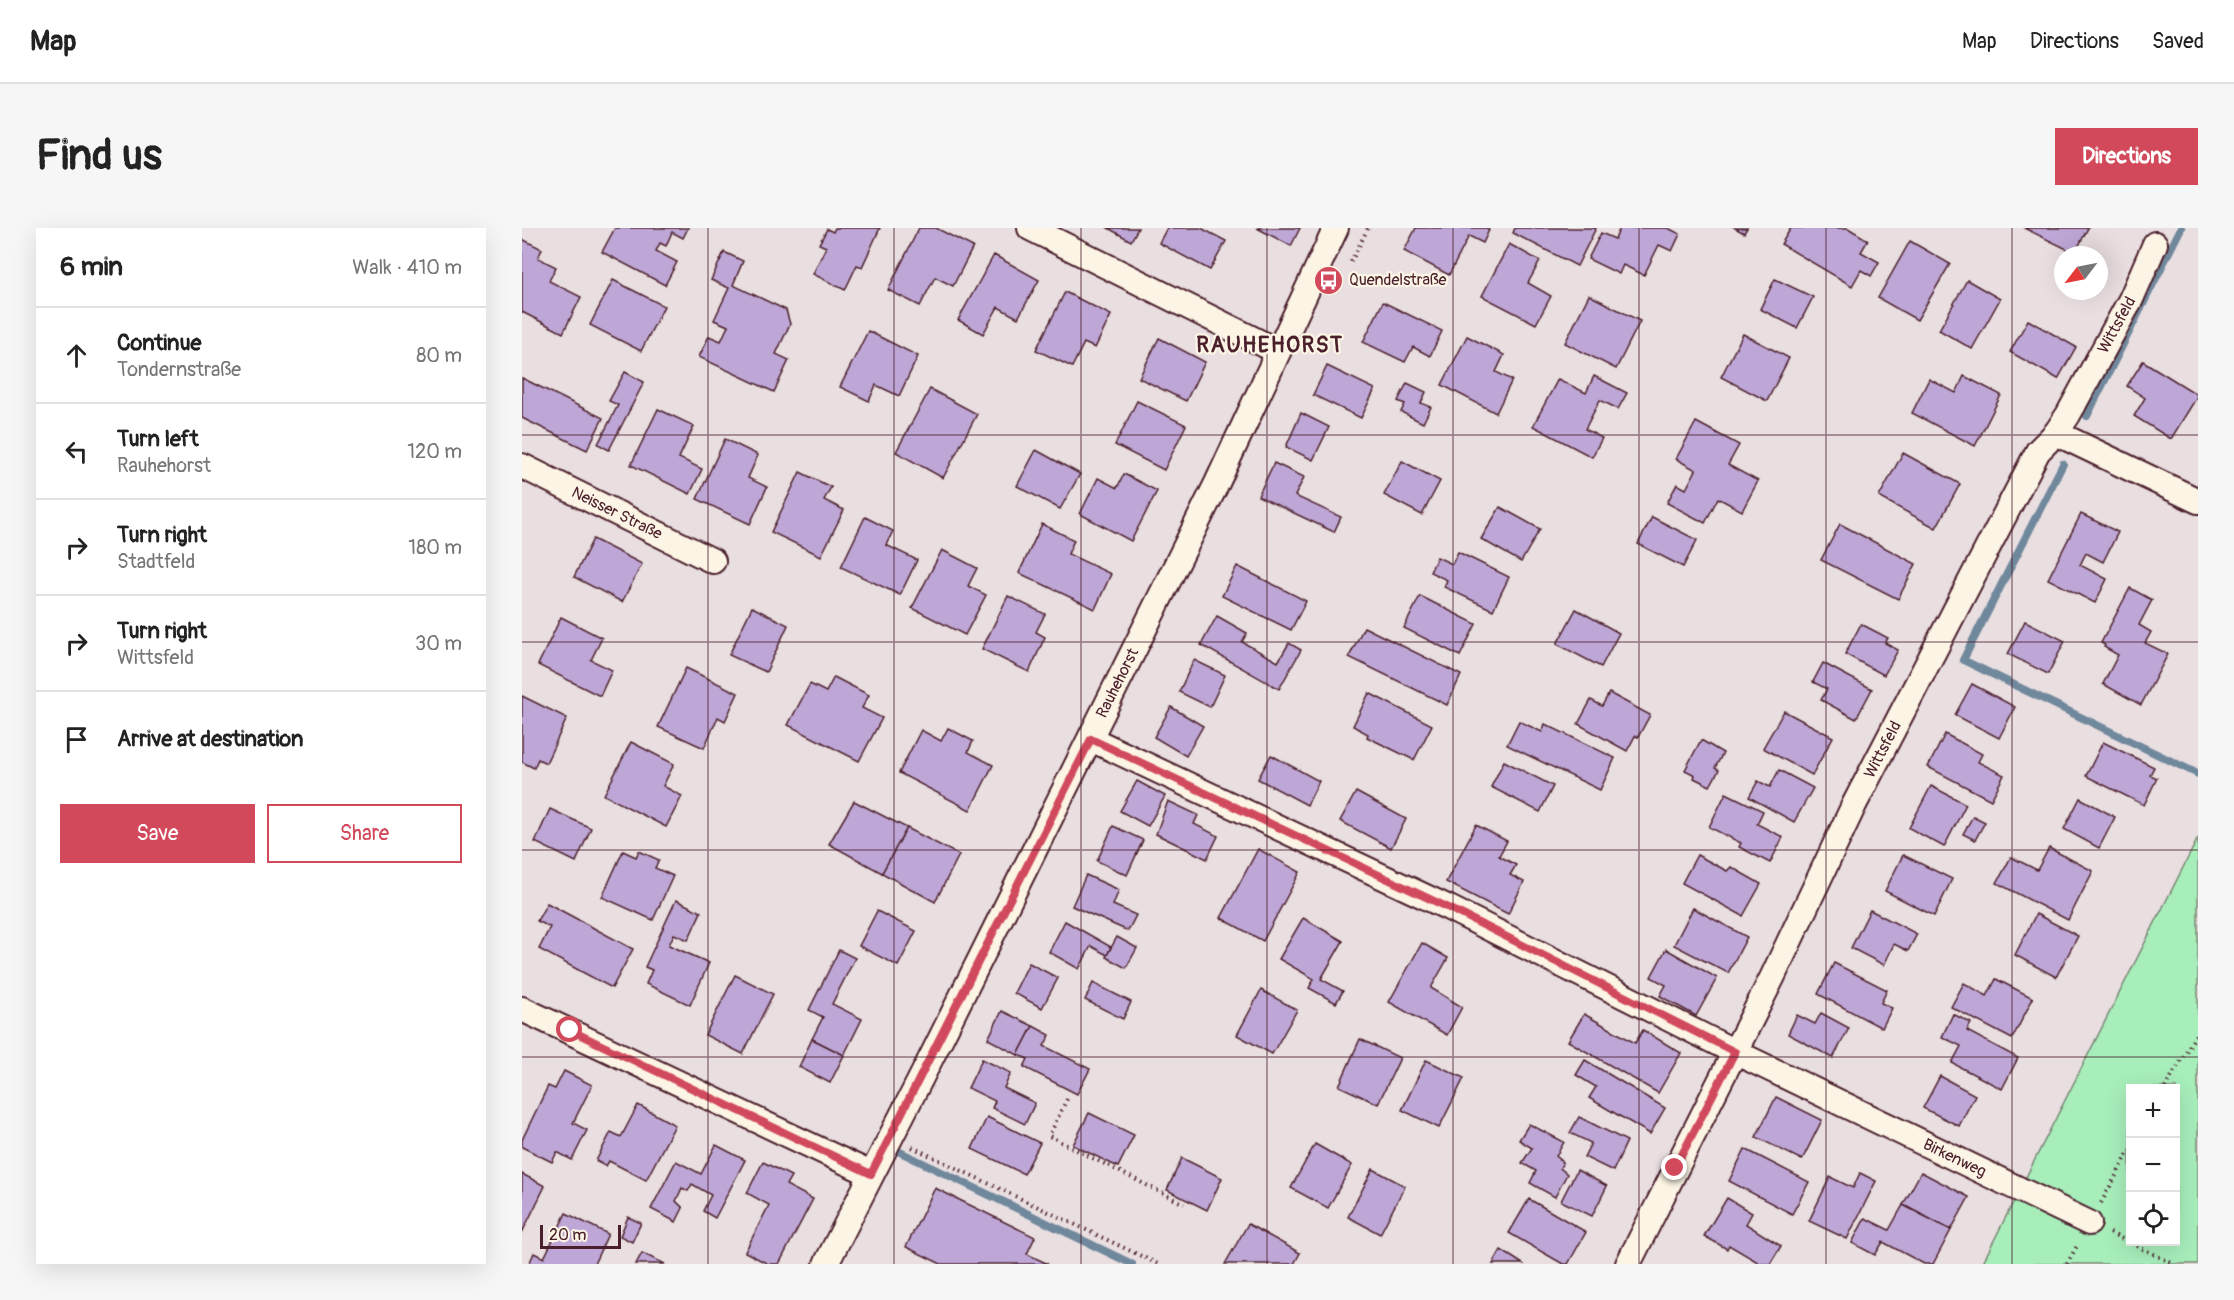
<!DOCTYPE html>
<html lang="en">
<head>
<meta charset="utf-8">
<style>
  body { margin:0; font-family:Pangolin,sans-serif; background:#f6f6f6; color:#222 }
  .controls { position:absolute; right:18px; bottom:18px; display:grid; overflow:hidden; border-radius:0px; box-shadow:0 6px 24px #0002 }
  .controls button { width:54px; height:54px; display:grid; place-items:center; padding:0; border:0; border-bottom:2px solid #e0e0e0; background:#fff; color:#222; font:30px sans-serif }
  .compass { position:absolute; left:1532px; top:18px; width:54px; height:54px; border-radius:50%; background:#fff; box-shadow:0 6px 24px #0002; rotate:238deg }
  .scale { position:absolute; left:18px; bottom:15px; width:81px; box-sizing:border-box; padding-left:6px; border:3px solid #4a1f2b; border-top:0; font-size:16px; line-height:21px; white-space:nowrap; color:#4a1f2b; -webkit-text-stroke:4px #fcf5e5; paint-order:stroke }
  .stop { position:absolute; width:18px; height:18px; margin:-14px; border:4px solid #d1495b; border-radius:50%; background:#fff }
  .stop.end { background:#d1495b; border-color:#fff; box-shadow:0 2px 6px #0008 }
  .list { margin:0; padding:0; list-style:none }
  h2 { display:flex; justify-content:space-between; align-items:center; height:78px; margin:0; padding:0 24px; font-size:26px }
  h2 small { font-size:20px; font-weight:400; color:#767676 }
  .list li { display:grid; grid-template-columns:39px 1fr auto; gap:18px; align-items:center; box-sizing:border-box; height:96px; padding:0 24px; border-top:2px solid #e0e0e0 }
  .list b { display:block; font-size:22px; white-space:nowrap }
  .list p { margin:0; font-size:20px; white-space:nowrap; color:#767676 }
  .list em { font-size:20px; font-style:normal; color:#767676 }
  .actions { display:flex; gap:12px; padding:18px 24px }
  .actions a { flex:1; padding:14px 0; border:2px solid #d1495b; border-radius:0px; text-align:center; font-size:21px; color:#d1495b }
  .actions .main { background:#d1495b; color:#fff }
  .icon { flex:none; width:33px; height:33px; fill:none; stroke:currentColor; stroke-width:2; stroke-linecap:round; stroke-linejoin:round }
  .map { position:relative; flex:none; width:1676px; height:1036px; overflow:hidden; border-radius:0px }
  header { display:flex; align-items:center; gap:36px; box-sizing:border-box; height:84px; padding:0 30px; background:#fff; border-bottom:2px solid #e0e0e0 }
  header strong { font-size:28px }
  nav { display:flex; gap:33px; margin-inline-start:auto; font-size:21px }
  .intro { display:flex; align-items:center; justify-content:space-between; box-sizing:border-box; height:144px; padding:0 36px }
  h1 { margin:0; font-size:42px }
  .button { padding:15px 27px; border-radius:0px; background:#d1495b; color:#fff; font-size:21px; font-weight:700 }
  main { display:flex; gap:36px; padding:0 36px }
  aside { flex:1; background:#fff; border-radius:0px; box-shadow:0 6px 24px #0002 }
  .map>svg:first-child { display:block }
  .green { fill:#a7eebb; stroke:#788673; stroke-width:1.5; fill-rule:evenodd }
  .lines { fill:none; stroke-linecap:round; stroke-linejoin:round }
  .stream { stroke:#6f889c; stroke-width:8 }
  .building { fill:#bea7d6; stroke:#4a1f2b; stroke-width:1.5 }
  .minor-casing { stroke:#4a1f2b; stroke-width:28 }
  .path { stroke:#4a1f2b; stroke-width:4; stroke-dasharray:1.5 4.5; stroke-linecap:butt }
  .minor { stroke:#fcf5e5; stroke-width:24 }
  .route { stroke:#d1495b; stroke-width:8 }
  .grid { fill:none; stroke:#4a1f2b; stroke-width:1.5; stroke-opacity:0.55 }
  .labels { text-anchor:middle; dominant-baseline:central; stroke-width:4.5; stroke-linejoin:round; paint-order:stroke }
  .poi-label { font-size:16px; fill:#4a1f2b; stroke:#fcf5e5; text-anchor:start }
  .street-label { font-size:16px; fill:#4a1f2b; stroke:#fcf5e5 }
  .district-label { font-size:22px; font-weight:bold; letter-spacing:1.5px; fill:#4a1f2b; stroke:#fcf5e5 }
</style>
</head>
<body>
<header>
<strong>Map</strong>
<nav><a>Map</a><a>Directions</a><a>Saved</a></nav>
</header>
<div class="intro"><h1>Find us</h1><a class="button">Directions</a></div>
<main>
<aside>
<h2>6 min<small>Walk · 410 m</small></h2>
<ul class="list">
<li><svg class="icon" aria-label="ahead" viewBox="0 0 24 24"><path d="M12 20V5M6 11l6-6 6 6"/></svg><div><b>Continue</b><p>Tondernstraße</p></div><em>80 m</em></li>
<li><svg class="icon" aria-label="left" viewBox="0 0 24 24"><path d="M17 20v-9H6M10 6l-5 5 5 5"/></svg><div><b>Turn left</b><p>Rauhehorst</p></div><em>120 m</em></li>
<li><svg class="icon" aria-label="right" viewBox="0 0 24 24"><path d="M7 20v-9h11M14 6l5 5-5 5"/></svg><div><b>Turn right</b><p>Stadtfeld</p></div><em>180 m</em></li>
<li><svg class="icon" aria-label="right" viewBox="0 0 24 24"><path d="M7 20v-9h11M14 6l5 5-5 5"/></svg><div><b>Turn right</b><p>Wittsfeld</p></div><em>30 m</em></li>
<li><svg class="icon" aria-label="arrive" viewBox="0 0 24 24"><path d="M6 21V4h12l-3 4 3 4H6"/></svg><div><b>Arrive at destination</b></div></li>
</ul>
<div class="actions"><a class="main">Save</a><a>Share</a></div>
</aside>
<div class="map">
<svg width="1676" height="1036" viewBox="0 0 1676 1036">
  <rect width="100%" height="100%" fill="#e9dee0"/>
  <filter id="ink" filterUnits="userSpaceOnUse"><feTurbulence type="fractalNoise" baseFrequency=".0167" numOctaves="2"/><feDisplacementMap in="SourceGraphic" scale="12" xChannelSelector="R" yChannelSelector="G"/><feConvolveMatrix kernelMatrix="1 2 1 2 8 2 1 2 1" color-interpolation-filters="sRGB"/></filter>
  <g filter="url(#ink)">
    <!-- green -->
    <path class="green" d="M1676,610V1036H1460ZM1608,860H1654V1014H1608Z"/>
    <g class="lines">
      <!-- stream -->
      <g class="stream">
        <polyline points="1565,188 1659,0"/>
        <polyline points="1541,236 1441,432 1676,546"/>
        <polyline points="374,922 610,1036"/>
      </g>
    </g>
    <!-- building -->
    <g class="building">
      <polygon points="93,0 166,0 161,10 150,4 144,18 138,15 134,23 155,34 143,57 80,24"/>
      <polygon points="313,0 358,0 340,39 335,37 323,62 291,46 304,19 297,16 305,1 311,4"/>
      <polygon points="397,0 414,0 451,19 431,58 413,49 398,78 366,62"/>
      <polygon points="586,0 616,0 609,13"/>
      <polygon points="645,0 679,0 704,13 688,42 637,15"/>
      <polygon points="735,0 778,0 769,18"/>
      <polygon points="894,0 964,0 967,2 961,15 947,8 927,47 882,23"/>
      <polygon points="993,0 1074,0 1055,38 991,5"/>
      <polygon points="1098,0 1146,0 1158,6 1150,23 1137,17 1122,47 1101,37 1097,46 1066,31 1079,5 1093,11"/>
      <polygon points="1213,0 1225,0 1222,5"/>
      <polygon points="1269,0 1326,0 1346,12 1339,24 1357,34 1349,48 1339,42 1330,58 1259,16"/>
      <polygon points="1502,0 1566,0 1553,25"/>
      <polygon points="0,11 20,21 16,30 34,39 27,53 59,69 41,105 0,84"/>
      <polygon points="1388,13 1428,36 1395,92 1356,70"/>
      <polygon points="987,16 1018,33 1006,55 1029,68 1014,96 960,68"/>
      <polygon points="202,24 221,33 211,57 264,82 268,96 254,126 267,132 252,164 177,129 187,108 199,113 206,98 192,92 207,60 189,52"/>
      <polygon points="472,27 517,52 496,90 476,79 461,106 436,92"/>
      <polygon points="1253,51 1291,69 1275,100 1238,81"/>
      <polygon points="91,52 142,78 119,123 68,97"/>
      <polygon points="1445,52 1478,71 1450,121 1417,102"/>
      <polygon points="543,64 589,87 573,120 562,115 550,139 514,122"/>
      <polygon points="1067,67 1118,93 1094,141 1043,115"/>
      <polygon points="861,74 920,103 908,128 891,119 883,134 841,114"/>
      <polygon points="1506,92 1554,119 1536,151 1488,124"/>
      <polygon points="346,103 396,128 377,168 354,157 347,173 318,159"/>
      <polygon points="1221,106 1267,130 1245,173 1199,149"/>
      <polygon points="945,108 982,127 974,144 990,152 974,185 920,157"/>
      <polygon points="637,110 683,134 664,173 617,150"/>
      <polygon points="1621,133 1676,167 1649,211 1612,188 1623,170 1605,158"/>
      <polygon points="805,138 853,161 839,190 791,167"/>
      <polygon points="103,144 122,154 87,222 76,216 96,177 87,173"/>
      <polygon points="1072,148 1105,165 1096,181 1078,172 1063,201 1080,210 1070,229 1011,198 1036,151 1064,165"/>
      <polygon points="1442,148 1479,167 1453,218 1390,185 1407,151 1434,165"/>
      <polygon points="0,150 81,190 65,222 0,190"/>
      <polygon points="885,155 904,164 899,175 909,179 901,195 879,184 883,176 876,173"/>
      <polygon points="408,161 455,186 421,250 374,224"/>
      <polygon points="615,173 664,197 642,242 593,217"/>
      <polygon points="136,181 172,198 157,230 180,241 168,266 109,237"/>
      <polygon points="779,185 807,199 791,232 764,219"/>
      <polygon points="1174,194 1217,217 1206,237 1236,253 1220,283 1196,270 1183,295 1145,275 1155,256 1164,261 1174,242 1154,231"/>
      <polygon points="203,211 236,227 226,250 245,259 228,296 175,271"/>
      <polygon points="514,222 558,246 538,281 495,258"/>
      <polygon points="1381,225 1438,256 1414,300 1357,269"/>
      <polygon points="880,233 918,253 900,287 862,267"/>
      <polygon points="752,235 782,249 773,268 819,289 812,304 736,268"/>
      <polygon points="278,244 309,259 302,272 322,282 299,328 249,304"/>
      <polygon points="602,246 635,263 609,313 558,286 576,250 595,260"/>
      <polygon points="978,279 1018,301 999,334 959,311"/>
      <polygon points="1559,286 1596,304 1581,334 1564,325 1558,337 1585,351 1573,375 1526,351"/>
      <polygon points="343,289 371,303 364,317 395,332 378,367 319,339"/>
      <polygon points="1130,289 1175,312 1161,339 1116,316"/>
      <polygon points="520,296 552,312 546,326 589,346 573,381 497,345"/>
      <polygon points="1318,296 1394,336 1376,371 1299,332"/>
      <polygon points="71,311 120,336 100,374 52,349"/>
      <polygon points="420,322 455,340 446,358 464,367 443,407 390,380"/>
      <polygon points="936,324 987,349 971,382 922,359 925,352 908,344 915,329 930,336"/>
      <polygon points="715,338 784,373 769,402 700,368"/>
      <polygon points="1608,360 1630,372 1617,397 1629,404 1623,415 1646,426 1619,477 1581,456 1596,427 1582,419 1583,417 1579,415"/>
      <polygon points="486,368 523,386 514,404 523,409 507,444 460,421"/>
      <polygon points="898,368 954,396 938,428 882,400"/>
      <polygon points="230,379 266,397 244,444 207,427"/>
      <polygon points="1054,381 1097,405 1079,439 1035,416"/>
      <polygon points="695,388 725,405 720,414 756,434 767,415 779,422 757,461 679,417"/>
      <polygon points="39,389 80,410 69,432 90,442 78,468 16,437"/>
      <polygon points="1503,393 1543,413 1526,446 1486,426"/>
      <polygon points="1339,396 1366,410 1363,415 1376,422 1362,447 1323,426"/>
      <polygon points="842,399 939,447 925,477 827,429"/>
      <polygon points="672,432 703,447 688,479 657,464"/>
      <polygon points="1301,435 1350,461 1334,491 1299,472 1305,461 1291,454"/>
      <polygon points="164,440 216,465 203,493 196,489 182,520 136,499"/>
      <polygon points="312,449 347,467 340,480 360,490 337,533 266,497 288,456 304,464"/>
      <polygon points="1450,456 1493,479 1477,510 1433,487"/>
      <polygon points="847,465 910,497 892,532 845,509 846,506 831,498"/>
      <polygon points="1087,465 1128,487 1116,509 1113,508 1105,523 1056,496 1069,472 1080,478"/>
      <polygon points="0,468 45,490 24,535 16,531 12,540 0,534"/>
      <polygon points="649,479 681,498 664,528 632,509"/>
      <polygon points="1262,483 1311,509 1290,547 1241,520"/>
      <polygon points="997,493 1020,504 1023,496 1093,530 1078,562 985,517"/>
      <polygon points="426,500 451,513 446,524 471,537 448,582 377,545 399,502 419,513"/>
      <polygon points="1423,506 1460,526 1456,534 1482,547 1469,572 1406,539"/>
      <polygon points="1179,512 1201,525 1193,540 1197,542 1188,558 1172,550 1173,547 1163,542"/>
      <polygon points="109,514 152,536 141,558 160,568 144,599 82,567"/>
      <polygon points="1581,514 1632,539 1628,547 1635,550 1622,577 1564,548"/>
      <polygon points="749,527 797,553 785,577 736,551"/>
      <polygon points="982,533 1031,558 1018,584 969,559"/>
      <polygon points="1257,542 1291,560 1272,594 1227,569 1236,553 1248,559"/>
      <polygon points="615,553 643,568 626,598 598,583"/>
      <polygon points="1409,558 1444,576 1422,619 1387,600"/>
      <polygon points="834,564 884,591 869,620 818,593"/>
      <polygon points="1204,565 1241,583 1235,596 1261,609 1248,635 1217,619 1219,615 1187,599"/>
      <polygon points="1558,570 1593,589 1577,620 1542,601"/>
      <polygon points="332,573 385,600 360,645 307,616"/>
      <polygon points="646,573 676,587 672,596 696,608 685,631 634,606"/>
      <polygon points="28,581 69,600 54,634 13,614"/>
      <polygon points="1451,588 1463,594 1453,612 1441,606"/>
      <polygon points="954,597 985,613 977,628 994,637 988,647 1002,654 986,686 924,654"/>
      <polygon points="591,598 621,612 605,647 575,633"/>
      <polygon points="385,600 437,627 413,674 360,645"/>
      <polygon points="1527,620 1571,643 1546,692 1475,655 1489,629 1515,642"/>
      <polygon points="736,621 778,644 741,713 699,690"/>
      <polygon points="101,623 114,629 117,623 137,632 133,640 151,648 131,692 80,669"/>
      <polygon points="1175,627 1205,643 1209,639 1239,656 1221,688 1160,655"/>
      <polygon points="1381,627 1430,651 1412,688 1363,663"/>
      <polygon points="564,647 597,662 591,677 614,687 606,703 550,678"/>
      <polygon points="154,672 179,684 166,712 152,706 147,717 187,735 168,777 124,756 130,742 123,739"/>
      <polygon points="25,675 111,721 90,760 17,721 28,699 15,693"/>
      <polygon points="1171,680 1225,709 1206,745 1152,717"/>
      <polygon points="1348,682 1395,706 1386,723 1372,716 1362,737 1329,720"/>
      <polygon points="355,683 394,703 376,738 337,718"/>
      <polygon points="1514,686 1556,708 1534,749 1493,727"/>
      <polygon points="781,690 821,713 799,751 821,763 814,775 787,760 792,751 757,731"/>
      <polygon points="543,693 589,719 585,727 569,718 557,741 527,724"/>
      <polygon points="595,709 615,720 604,740 584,729"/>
      <polygon points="900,715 926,730 909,760 940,779 925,807 867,774"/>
      <polygon points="1144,721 1195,750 1174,788 1138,768 1144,757 1129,749"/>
      <polygon points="317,722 333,730 310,776 340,791 322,827 290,811 301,789 287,782"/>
      <polygon points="507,735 536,750 520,780 492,765"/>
      <polygon points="1312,735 1365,762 1359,775 1370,780 1360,800 1296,766"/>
      <polygon points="213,747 251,766 221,826 183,807"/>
      <polygon points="1474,751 1511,770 1490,811 1429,779 1442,755 1465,768"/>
      <polygon points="571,755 609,774 601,791 563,772"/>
      <polygon points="739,762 775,782 750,826 715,807"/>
      <polygon points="480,783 511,798 496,827 466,811"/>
      <polygon points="1299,785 1327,800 1311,830 1266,806 1275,787 1293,796"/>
      <polygon points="1062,786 1113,815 1121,802 1159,825 1136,865 1046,813"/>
      <polygon points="1431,786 1449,795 1445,803 1496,830 1480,861 1430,835 1439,818 1420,809"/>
      <polygon points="511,798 528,807 522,818 568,841 555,866 502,839 506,831 496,827"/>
      <polygon points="290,811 322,827 308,855 277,839"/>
      <polygon points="838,811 878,830 856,876 817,858"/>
      <polygon points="460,831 489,845 482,860 513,875 503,896 470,880 473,873 446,860"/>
      <polygon points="904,832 942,850 917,900 880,882"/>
      <polygon points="1063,832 1143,880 1128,906 1067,870 1074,859 1054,847"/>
      <polygon points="42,843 70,857 51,895 65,902 50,932 35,924 30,934 0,919 0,912 26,858 33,861"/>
      <polygon points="1418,848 1453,867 1437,898 1401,880"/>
      <polygon points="1254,869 1300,892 1280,932 1234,909"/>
      <polygon points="116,877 153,897 124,952 87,933 84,938 74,933 89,904 99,909"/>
      <polygon points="567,885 612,907 596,939 551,917"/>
      <polygon points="465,889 518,915 502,946 450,921"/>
      <polygon points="1057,889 1105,913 1091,943 1062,929 1069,915 1048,905"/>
      <polygon points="1007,896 1042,914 1034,928 1041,934 1038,940 1045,946 1033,969 1008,955 1014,943 1000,935 1010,920 997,912"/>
      <polygon points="793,916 830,937 806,980 769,960"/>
      <polygon points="194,917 223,932 193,990 181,983 189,967 170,956 166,963 160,960 154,973 161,980 154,994 129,981 154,933 179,946"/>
      <polygon points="1223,921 1287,954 1270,986 1207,953"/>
      <polygon points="660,930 700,950 685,982 645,962"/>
      <polygon points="241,934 269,948 264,957 291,971 257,1036 246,1036 223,1024 247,977 225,965"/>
      <polygon points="851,941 883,958 858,1006 826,989"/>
      <polygon points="1055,942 1085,958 1070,988 1039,973"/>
      <polygon points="1399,944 1447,969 1429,1002 1381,977"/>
      <polygon points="1338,945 1354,953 1325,1011 1287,993 1308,949 1331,960"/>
      <polygon points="0,946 23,958 0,1005"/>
      <polygon points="413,960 513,1009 505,1026 526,1036 419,1036 384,1019"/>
      <polygon points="1205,970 1230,985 1224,996 1259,1018 1248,1036 1239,1036 1207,1017 1205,1021 1182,1008"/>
      <polygon points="1007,971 1064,1004 1046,1036 1041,1036 987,1005"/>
      <polygon points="1381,977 1429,1002 1411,1036 1402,1036 1361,1014 1353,1027 1330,1015 1343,990 1367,1002"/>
      <polygon points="44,985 86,1006 72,1036 7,1036 12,1025 22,1030"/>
      <polygon points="106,989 119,995 110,1014 98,1008"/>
      <polygon points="726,996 778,1025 772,1036 703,1036"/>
      <polygon points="979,1022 1001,1036 971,1036"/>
      <polygon points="120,1025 143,1036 114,1036"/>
    </g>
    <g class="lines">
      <defs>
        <g id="minor">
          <polyline points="508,0 755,123"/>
          <polyline points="1534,205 1676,273"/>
          <path id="s1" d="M0,238L191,333"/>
          <path id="s2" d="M569,511L927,680L1213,824L1567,995"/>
          <polyline points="0,781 349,946"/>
          <path id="s3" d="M304,1036L401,846L695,255L814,0"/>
          <path id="s4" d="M1106,1036L1250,750L1332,577L1516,223L1534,205L1546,187L1609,71L1633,16"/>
        </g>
      </defs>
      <!-- minor casing -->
      <use href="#minor" class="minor-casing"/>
      <!-- path -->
      <g class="path">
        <polyline points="829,34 846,0"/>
        <polyline points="1643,860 1676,803"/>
        <polyline points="545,871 527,908 662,976"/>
        <polyline points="390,919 636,1036"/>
        <polyline points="1579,975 1608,922"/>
        <polyline points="1588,1005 1652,1036"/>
        <polyline points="1545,1036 1556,1016"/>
      </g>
      <!-- minor -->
      <use href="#minor" class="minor"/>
    </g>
  </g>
  <g class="lines" filter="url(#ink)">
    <!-- route -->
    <polyline class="route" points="48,802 349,946 569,511 927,680 1213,824 1153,940"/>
  </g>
  <!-- grid -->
  <path class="grid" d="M186,0V1036M372,0V1036M559,0V1036M745,0V1036M931,0V1036M1117,0V1036M1304,0V1036M1490,0V1036M0,207H1676M0,414H1676M0,622H1676M0,829H1676"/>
  <!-- icons -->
  <defs>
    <symbol id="bus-disc" viewBox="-11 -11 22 22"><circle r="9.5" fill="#d1495b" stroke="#fcf5e5"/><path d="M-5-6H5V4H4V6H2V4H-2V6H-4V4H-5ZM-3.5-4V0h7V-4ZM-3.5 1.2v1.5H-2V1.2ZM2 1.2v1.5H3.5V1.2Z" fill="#fff"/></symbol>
  </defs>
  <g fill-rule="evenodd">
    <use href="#bus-disc" x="790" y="36" width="33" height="33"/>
  </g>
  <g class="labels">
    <!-- poi labels -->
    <g class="poi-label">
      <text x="827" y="52">Quendelstraße</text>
    </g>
    <!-- street labels -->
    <g class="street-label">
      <text stroke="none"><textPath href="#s4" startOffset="1060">Wittsfeld</textPath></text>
      <text stroke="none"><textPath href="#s1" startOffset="106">Neisser Straße</textPath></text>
      <text stroke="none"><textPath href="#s3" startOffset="650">Rauhehorst</textPath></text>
      <text stroke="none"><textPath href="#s4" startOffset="574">Wittsfeld</textPath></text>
      <text stroke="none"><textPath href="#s2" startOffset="960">Birkenweg</textPath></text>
    </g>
    <!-- district labels -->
    <g class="district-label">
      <text x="748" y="117">RAUHEHORST</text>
    </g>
  </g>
</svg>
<div class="controls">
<button>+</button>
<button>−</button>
<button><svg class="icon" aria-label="locate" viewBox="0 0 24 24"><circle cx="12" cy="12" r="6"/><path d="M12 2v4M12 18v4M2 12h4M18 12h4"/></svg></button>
</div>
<svg class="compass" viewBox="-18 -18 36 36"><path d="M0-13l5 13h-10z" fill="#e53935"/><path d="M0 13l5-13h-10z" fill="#767676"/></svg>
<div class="scale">20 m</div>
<div class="stop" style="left:48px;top:802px"></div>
<div class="stop end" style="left:1153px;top:940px"></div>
</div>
</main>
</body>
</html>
